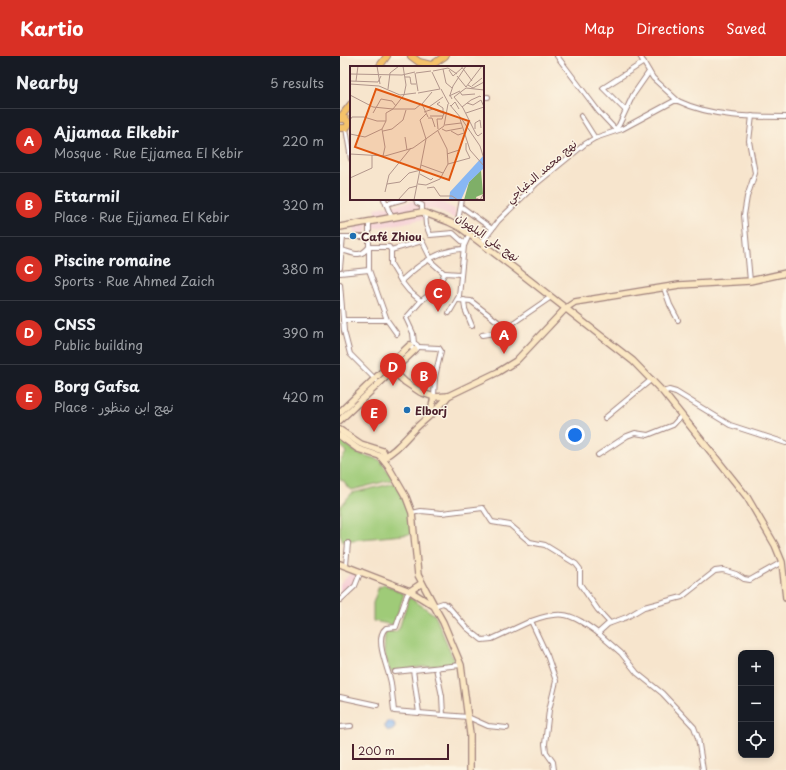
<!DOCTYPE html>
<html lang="en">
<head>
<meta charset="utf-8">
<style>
  body { margin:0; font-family:"Playpen Sans","Playpen Sans Arabic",sans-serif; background:#20242c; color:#f1f3f6 }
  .controls { position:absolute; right:12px; bottom:12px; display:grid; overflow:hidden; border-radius:8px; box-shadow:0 2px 6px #0003 }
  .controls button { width:36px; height:36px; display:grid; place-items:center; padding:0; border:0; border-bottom:1px solid #363941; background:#171b24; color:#f1f3f6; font:20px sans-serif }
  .scale { position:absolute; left:12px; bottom:10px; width:97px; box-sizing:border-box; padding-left:4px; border:2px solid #4a1f2b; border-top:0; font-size:11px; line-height:14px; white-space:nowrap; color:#4a1f2b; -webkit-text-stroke:3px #fcf5e5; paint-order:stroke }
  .you { position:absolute; left:235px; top:379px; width:14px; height:14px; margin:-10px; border:3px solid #fff; border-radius:50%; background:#1a73e8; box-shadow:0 0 0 6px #1a73e833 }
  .badge { display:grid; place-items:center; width:26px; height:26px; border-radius:50%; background:#d93025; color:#fff; font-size:13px; font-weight:700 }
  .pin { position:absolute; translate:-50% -33px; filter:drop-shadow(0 1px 2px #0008) }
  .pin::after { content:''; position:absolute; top:21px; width:14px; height:12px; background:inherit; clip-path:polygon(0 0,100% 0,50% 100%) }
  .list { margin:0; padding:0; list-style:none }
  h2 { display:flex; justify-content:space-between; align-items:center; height:52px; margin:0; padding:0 16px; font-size:17px }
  h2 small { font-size:13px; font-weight:400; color:#9ea1a6 }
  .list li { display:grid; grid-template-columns:26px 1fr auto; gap:12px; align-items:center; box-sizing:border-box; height:64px; padding:0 16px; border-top:1px solid #363941 }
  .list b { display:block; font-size:15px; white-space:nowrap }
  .list p { margin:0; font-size:13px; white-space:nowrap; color:#9ea1a6 }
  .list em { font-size:13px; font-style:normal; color:#9ea1a6 }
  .icon { flex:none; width:22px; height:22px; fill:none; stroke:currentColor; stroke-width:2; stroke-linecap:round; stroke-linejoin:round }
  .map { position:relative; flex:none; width:446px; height:714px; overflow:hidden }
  header { display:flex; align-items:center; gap:24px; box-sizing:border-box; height:56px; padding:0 20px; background:#d93025; color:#fff }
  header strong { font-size:19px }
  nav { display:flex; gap:22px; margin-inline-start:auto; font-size:14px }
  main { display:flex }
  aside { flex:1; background:#171b24 }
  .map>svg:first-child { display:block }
  .built { fill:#f6cfd6 }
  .green { fill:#9fcb78; stroke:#747552 }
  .water { fill:#88b7f3; stroke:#696b8f }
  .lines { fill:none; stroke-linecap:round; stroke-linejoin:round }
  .street-casing { stroke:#a0827c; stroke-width:6 }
  .secondary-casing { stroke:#a0827c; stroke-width:8 }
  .primary-casing { stroke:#a0827c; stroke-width:8 }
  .street { stroke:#fff; stroke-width:4 }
  .secondary { stroke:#fbe7c3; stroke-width:5.5 }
  .primary { stroke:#f4c26a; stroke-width:6 }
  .poi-dot { fill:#1f6fb2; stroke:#fcf5e5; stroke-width:1.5 }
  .labels { text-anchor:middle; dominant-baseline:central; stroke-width:3; stroke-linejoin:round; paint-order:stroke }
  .street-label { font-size:11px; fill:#4a1f2b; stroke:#fcf5e5 }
  .poi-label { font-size:11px; font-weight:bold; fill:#4a1f2b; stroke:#fcf5e5; text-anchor:start }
  .inset-road { fill:none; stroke:#b2968c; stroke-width:1 }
  .view { fill:#e0560e; fill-opacity:0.15; stroke:#e0560e; stroke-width:2 }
  .inset-edge { fill:none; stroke:#4a1f2b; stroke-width:2 }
</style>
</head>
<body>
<header>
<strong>Kartio</strong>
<nav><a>Map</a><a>Directions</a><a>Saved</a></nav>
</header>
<main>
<aside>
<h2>Nearby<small>5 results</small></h2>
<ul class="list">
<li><span class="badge">A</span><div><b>Ajjamaa Elkebir</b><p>Mosque · Rue Ejjamea El Kebir</p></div><em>220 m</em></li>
<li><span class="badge">B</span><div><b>Ettarmil</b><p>Place · Rue Ejjamea El Kebir</p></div><em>320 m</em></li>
<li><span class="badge">C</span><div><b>Piscine romaine</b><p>Sports · Rue Ahmed Zaich</p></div><em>380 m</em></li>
<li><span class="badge">D</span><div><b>CNSS</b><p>Public building</p></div><em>390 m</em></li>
<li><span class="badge">E</span><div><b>Borg Gafsa</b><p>Place · نهج ابن منظور</p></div><em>420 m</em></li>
</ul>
</aside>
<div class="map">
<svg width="446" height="714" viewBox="0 0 446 714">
  <rect width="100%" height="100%" fill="#fcf5e5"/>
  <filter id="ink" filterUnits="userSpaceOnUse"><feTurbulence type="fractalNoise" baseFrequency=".025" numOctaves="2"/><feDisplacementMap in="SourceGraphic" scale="8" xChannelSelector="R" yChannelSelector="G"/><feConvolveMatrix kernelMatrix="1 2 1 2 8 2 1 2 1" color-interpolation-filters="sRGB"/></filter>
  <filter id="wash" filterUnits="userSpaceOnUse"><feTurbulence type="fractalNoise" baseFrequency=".012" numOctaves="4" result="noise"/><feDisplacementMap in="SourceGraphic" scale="16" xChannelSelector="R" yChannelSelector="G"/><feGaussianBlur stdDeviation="0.9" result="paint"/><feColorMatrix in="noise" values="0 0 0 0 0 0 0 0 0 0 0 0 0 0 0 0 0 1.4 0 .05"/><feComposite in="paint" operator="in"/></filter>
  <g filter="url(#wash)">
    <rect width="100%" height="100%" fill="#f7e5cd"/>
    <!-- built -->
    <g class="built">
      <polygon points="83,143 99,145 115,153 116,163 97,154 85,153 37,161 35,152"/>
      <polygon points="77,157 86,158 84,163 30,173 30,166"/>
      <polygon points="28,166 27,176 15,178 14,170"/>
      <polygon points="12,516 17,518 18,520 14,529 0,541 0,528"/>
    </g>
    <!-- green -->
    <g class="green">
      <polygon points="0,383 17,397 40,404 52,422 51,424 12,434 8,432 4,425 0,424 0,405 7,396 0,389"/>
      <polygon points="55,427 69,454 72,478 3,485 0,478 0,451 12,437"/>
      <polygon points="44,528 64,538 54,569 33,565 33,547 39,530 41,531"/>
      <polygon points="69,541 95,559 114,605 113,607 50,615 44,596 45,578 48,575 55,576 59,573"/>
    </g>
    <!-- water -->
    <circle class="water" cx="50" cy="670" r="5"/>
  </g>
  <g filter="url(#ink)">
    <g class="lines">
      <defs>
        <g id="street">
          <polyline points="217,0 259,56 275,73"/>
          <polyline points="300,0 313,22 338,45"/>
          <polyline points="143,41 148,41"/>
          <polyline points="285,54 263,32 304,6"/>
          <polyline points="241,60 255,82"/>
          <polyline points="6,72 11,103"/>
          <polyline points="275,74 279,69 293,39 309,16"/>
          <polyline points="44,143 52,162"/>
          <polyline points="76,143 77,147 82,149 82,156"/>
          <polyline points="46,148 64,143"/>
          <polyline points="122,151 152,173"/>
          <polyline points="85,157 86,169 90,179 113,177 124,187"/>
          <polyline points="29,166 29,214 47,264 57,278"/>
          <polyline points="117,170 122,143"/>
          <polyline points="0,181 29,181"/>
          <path d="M141,188L158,165L196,128L245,88L255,82L282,73L334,45H338C372,61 409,61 446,61"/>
          <path d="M2,194C15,198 20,202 29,191H49L51,194V208L61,225C78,209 100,193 123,193"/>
          <polyline points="51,194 82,185 91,203"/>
          <polyline points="89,204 104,217"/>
          <polyline points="0,212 3,181"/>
          <polyline points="0,217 29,214"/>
          <polyline points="61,225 69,235 81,245"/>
          <polyline points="410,225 404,159 407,141 415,117 409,85 412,60"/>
          <polyline points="0,228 4,275 10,298 36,324"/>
          <polyline points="324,232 330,249 338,264"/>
          <polyline points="118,244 131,245 166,272"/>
          <polyline points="124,244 125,253 132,270"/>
          <polyline points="109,257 119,240 124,190 129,179"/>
          <polyline points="3,264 47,264"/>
          <polyline points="142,279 160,276 211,241"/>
          <polyline points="74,287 70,290 74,294 77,293 77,289 74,287 73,277 66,262 81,245 95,234 105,217 120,218"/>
          <polyline points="78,291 99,292 101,295 95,321 94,341"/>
          <polyline points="323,336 329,334 336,336 390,369 446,387"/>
          <polyline points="265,362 312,323"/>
          <polyline points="258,399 287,380 295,377 308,379 333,369 341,360"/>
          <polyline points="72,457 81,455 102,457 143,452 152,466 170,469 190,486 205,489 236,508 240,513 240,528 258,554 270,567"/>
          <polyline points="6,509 8,487"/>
          <path d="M70,535L67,539L56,571L46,572C33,582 49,614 51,627C52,636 53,646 54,655L128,661L148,670L167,672"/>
          <polyline points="0,544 15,530 21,515"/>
          <polyline points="94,550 103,547 107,549 127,572 142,584 152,583 191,565 207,599 216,625 209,654 205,688 206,696 213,706 214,714"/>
          <path d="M191,565C222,553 232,558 258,577L268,568L287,561L304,551L342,541L375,515L383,514L396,518L404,523L410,524L442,506"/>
          <polyline points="258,577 281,597 297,617 322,637 354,671 358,682 363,714"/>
          <polyline points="96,612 102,640 103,659"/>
          <polyline points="73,614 79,657"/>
          <polyline points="55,616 121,609"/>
          <polyline points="0,641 37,649"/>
          <polyline points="0,671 11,670"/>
        </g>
        <g id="secondary">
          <polyline points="0,171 82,156 109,166 121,172 174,212 293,305 323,336 407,441 435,489 442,506 446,542"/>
          <polyline points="48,310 65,326 80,336 94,341 108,340 158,316 176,305 226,252 235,246 339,229 410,225 446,217"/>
          <polyline points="0,356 70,289"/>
          <polyline points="90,359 94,341"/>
          <polyline points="0,364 75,294"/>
          <polyline points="0,374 21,388 43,395 46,402"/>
          <polyline points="0,380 18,393 40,400 48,410 66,441 72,457 78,519 94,549"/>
          <path d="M42,402C57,395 67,380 79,369C90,359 100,352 108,340"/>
          <polyline points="0,508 70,535 94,550 103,566 121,609 130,678 130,714"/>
          <polyline points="70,535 82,527"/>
        </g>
        <g id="primary">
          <polyline points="71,0 79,6 91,9"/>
          <polyline points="39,11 47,0"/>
          <polyline points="89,11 105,0"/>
          <polyline points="0,62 11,48"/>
          <polyline points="0,63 6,63 9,68 6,72 0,72"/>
        </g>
      </defs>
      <!-- street casing -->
      <use href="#street" class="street-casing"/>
      <!-- secondary casing -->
      <use href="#secondary" class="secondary-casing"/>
      <!-- primary casing -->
      <use href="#primary" class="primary-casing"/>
      <!-- street -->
      <use href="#street" class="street"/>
      <!-- secondary -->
      <use href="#secondary" class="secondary"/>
      <!-- primary -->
      <use href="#primary" class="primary"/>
    </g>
  </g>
  <!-- markers -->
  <g class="poi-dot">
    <circle cx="13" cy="180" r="4"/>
    <circle cx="67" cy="354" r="4"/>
  </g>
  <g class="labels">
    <!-- street labels -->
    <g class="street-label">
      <text transform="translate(201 115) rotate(-41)">نهج محمد الدغباجي</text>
      <text transform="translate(148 181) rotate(35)">نهج علي البلهوان</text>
    </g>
    <!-- poi labels -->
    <g class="poi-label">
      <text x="21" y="180">Café Zhiou</text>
      <text x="75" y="354">Elborj</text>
    </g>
  </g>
  <!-- overview -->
  <g transform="translate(10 10)">
    <rect width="134" height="134" fill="#f7e5cd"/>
    <path d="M131,104L133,128L126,131V134H114L119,116Z" fill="#7faf68"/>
    <path d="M134,89V102L119,116L111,134H99L100,126Z" fill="#88b7f3"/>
    <path class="inset-road" d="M27,0L30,18M111,0L122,15M93,3L98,2L107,8M99,4L103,10L112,2M83,5L93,3L96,17L102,22M82,6L90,23M65,7L68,25M66,7L81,5M0,8L52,9L65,6M107,10L116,21M55,11H60L61,18H66M0,15L28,16L31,10M6,15L8,0M0,18L29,20M118,19L123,22L134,16M29,20L50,29L66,27M122,20L132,12M116,21L132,0M116,22L134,24M38,23L40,7L49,0M91,23L99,38M110,26L112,29L125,28M68,27L90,23M0,29L23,41L43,43L54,29L56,19L53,0M99,30L110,25M104,31L113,42L126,68L128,70L132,67M104,31L116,22M102,33L100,29L103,20L116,0M90,36L87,38L93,42V46M100,39L111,52M101,40L105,36L109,43M79,41L93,31M112,41L121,34L130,30L131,31M74,46L83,43L95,48M23,47L31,33L42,35L46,40M116,47L134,41L131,34L123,39L117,37M80,50H93M78,51L72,38L82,26M78,52H82L85,61M111,52L130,80L134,93M110,53L120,84L134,100M0,54L2,51H14L27,55H36V47L43,43H65L71,38M95,59L111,57M88,63L87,53H92L94,47M92,63L96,65L112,62M125,63V57L130,54L131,62M33,65L42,63L53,54L56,44M101,65L108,69L114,67M0,68L15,71L32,63M55,71L57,84M76,73L70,54L76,48M0,88L35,90L63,82L94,60L98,38M97,88L109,84M33,90L35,81L32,63L36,55M98,98L120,92L116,84V77M71,99L93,107M134,105V118M70,108L81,114L83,112M0,112L22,102V89M37,118L50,116L59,107L71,104M68,118L76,119L90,113L98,98L97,83L88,65M77,122L84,121L90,130H102L108,134M35,126L39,109L61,82M126,132L130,134L134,127M48,134L59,122L67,120M64,134L76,73"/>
    <path class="view" d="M26,23L119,55L99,114L5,81Z"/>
    <rect width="134" height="134" class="inset-edge"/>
  </g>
</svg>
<div class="controls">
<button>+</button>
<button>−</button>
<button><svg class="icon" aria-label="locate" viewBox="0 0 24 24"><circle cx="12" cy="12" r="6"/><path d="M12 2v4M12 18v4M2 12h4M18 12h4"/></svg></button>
</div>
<div class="scale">200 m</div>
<div class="you"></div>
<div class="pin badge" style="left:164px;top:298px">A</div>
<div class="pin badge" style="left:84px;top:339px">B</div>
<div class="pin badge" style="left:98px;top:256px">C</div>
<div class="pin badge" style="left:53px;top:330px">D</div>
<div class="pin badge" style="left:34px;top:376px">E</div>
</div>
</main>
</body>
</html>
